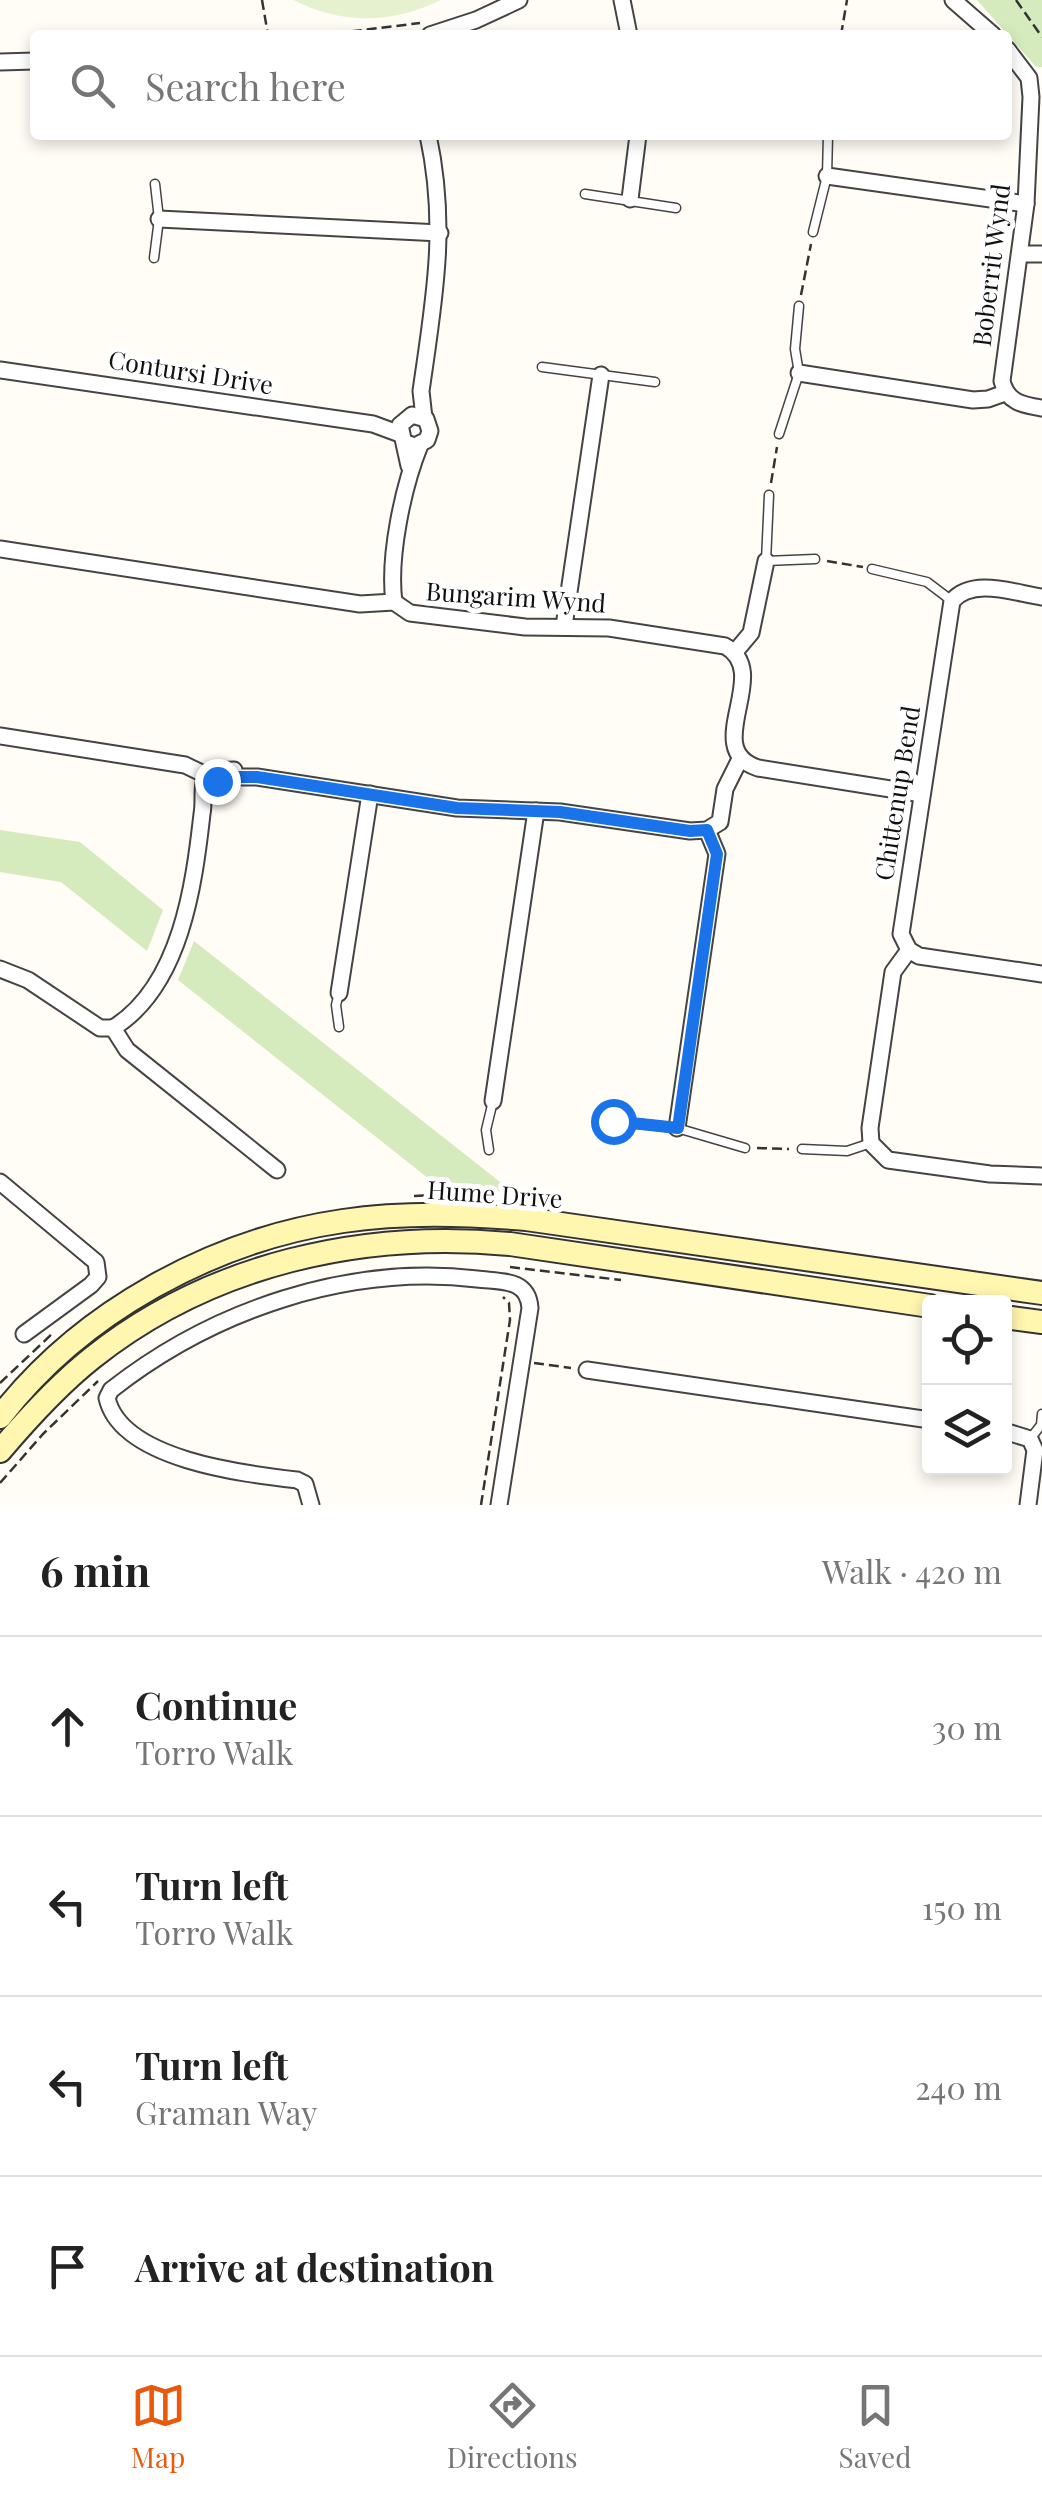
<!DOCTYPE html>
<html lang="en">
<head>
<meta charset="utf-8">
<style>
  body { margin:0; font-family:"Playfair Display",serif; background:#f2f2f2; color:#222 }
  .controls { position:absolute; right:30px; bottom:30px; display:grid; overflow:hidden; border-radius:10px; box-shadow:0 5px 15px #0003 }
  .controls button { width:90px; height:90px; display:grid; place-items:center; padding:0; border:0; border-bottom:2px solid #e0e0e0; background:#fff; color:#222; font:50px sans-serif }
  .stop { position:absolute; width:30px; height:30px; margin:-22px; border:8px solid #1a73e8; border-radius:50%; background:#fff }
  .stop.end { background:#1a73e8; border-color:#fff; box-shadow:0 2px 10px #0008 }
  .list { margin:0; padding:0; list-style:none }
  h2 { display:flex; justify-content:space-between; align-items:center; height:130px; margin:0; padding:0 40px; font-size:42px }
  h2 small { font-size:32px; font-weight:400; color:#767676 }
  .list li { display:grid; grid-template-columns:65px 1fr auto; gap:30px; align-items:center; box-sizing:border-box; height:180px; padding:0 40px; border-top:2px solid #e0e0e0 }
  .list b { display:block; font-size:38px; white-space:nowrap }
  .list p { margin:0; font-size:32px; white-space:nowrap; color:#767676 }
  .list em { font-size:32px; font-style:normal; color:#767676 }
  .icon { flex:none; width:55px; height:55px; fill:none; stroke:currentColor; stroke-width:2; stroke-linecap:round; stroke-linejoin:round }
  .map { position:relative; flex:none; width:1042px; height:1505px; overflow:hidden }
  .search { position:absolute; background:#fff; box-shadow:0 5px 15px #0003; left:30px; right:30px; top:30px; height:110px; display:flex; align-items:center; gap:25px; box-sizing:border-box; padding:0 35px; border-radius:10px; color:#767676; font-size:38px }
  .sheet { height:850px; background:#fff }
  nav { display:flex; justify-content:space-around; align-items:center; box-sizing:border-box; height:140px; border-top:2px solid #e0e0e0; background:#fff; font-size:28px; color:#767676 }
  nav a { display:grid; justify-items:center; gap:5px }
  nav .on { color:#ea580c }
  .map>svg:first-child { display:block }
  .green { fill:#d5ebbd }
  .pitch { fill:#e6f2cf }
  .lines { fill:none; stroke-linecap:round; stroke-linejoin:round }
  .lane-casing { stroke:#444; stroke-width:11 }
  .street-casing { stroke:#444; stroke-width:19 }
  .secondary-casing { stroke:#333; stroke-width:26 }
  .path { stroke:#333; stroke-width:2.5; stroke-dasharray:10 5; stroke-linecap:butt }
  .lane { stroke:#fff; stroke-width:8 }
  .street { stroke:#fff; stroke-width:15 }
  .secondary { stroke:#fff6b0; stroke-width:22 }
  .route { stroke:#1a73e8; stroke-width:12 }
  .labels { text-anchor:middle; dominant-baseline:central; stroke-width:10; stroke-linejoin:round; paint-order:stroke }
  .street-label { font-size:25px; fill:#111; stroke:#fff }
</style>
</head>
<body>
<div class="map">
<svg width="1042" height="1505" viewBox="0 0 1042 1505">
  <rect width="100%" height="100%" fill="#fffdf5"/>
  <!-- green -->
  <g class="green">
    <polygon points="977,0 1042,0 1042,67 1036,67"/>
    <polygon points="0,830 80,842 163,910 147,951 61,882 0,872"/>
    <polygon points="194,941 514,1193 486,1190 448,1194 178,980"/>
  </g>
  <!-- pitch -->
  <path class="pitch" d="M293,0H441C391,24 343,25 293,0Z"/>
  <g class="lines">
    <defs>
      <g id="lane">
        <polyline points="585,194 676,208"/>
        <polyline points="813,232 827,176 828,135"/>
        <polyline points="154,258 159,219 155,184"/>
        <polyline points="542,367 655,382"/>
        <polyline points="779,434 799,373 795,349 799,306"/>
        <polyline points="769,495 766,561 815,559"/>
        <polyline points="872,569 927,582 952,601"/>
        <polyline points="339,993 336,1005 339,1027"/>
        <polyline points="613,1121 677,1128 745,1148"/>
        <polyline points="802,1149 847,1151 871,1143"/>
        <polyline points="489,1150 486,1130 493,1101"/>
        <polyline points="1030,1439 1041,1425 1042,1414"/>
      </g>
      <g id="street">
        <polyline points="622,0 629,35"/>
        <polyline points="953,0 993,35"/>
        <polyline points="430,35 476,20 519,0"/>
        <path d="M1007,49L1029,78L1031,97L1026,204L1002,381C1007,402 1022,405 1042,408"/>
        <polyline points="0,62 35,61"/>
        <polyline points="827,176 1026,204"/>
        <polyline points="630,199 638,135"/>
        <polyline points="159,219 440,233"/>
        <polyline points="1020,254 1042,254"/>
        <polyline points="0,370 373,424 400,434"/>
        <polyline points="799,373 973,400 988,399 1005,393"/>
        <path d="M424,418L421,391C434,300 448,227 428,135"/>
        <polyline points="406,443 415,446 427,440 430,431 426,419 412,415 400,425 409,466"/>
        <path d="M0,549L360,604L394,602L410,613L525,627L609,628L725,646C774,673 699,749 758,768L922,794"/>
        <path d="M1042,597C1014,593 973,577 952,601L901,934L909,950L919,956L1042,974"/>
        <path d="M394,602C388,557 403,487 420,445"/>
        <polyline points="564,626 601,375"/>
        <polyline points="735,652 751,633 766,561"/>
        <polyline points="0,736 185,765 214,779"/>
        <polyline points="217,781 232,777 257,777 457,808 560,812 690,831 707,830 720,822 725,789 740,759"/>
        <polyline points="909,950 893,972 870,1128 871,1143 888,1160 990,1174 1042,1176"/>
        <polyline points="0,969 28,980 100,1028 113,1028"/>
        <polyline points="339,993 370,794"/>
        <path d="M113,1028C181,986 194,885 202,814C204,803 202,793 204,783L214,771L234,770"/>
        <polyline points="113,1028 127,1050 277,1170"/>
        <polyline points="493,1101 536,811"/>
        <polyline points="677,1128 717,854 707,830"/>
        <polyline points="0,1182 96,1262 98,1277 91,1285 24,1334"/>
        <polyline points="587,1370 930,1420"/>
        <polyline points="1004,1431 1030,1439 1035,1450 1028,1505"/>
        <path d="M311,1505L305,1484L297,1480C245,1474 121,1460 107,1398L111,1390C213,1310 347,1264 477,1279C500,1282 528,1278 530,1308L499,1505"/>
      </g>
      <g id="secondary">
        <polyline points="1004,1317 1042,1322"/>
        <path d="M0,1417C81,1312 213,1240 343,1221C404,1212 465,1214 526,1219L1042,1293"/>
        <path d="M0,1451C28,1418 58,1385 92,1358C210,1264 362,1230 510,1244L930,1306"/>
      </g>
    </defs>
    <!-- lane casing -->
    <use href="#lane" class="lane-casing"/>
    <!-- street casing -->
    <use href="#street" class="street-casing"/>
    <!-- secondary casing -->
    <use href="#secondary" class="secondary-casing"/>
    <!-- path -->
    <g class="path">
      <polyline points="262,0 268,35"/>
      <polyline points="1016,0 1042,37"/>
      <polyline points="322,35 420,23"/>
      <polyline points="841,35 847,0"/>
      <polyline points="801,295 811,244"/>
      <polyline points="771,483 777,447"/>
      <polyline points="827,561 863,567"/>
      <polyline points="757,1148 789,1149"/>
      <polyline points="414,1196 436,1195"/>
      <polyline points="510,1267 621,1280"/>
      <polyline points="534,1363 571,1368"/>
      <polyline points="0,1383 53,1333"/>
      <polyline points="0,1483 43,1434 98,1381"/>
      <polyline points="481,1505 510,1320 509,1303 503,1297"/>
    </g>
    <!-- lane -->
    <use href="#lane" class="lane"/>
    <!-- street -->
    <use href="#street" class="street"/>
    <!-- secondary -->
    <use href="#secondary" class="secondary"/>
  </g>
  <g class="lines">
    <!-- route -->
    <polyline class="route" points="217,781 232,777 257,777 457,808 560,812 690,831 707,830 717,854 678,1128 613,1121"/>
  </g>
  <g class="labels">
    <!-- street labels -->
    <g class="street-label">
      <text transform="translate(990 265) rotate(-83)">Boberrit Wynd</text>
      <text transform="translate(191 371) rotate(9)">Contursi Drive</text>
      <text transform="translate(516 596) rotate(4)">Bungarim Wynd</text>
      <text transform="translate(896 793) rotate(-81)">Chittenup Bend</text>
      <text transform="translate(495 1193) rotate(4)">Hume Drive</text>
    </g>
  </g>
</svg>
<div class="controls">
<button><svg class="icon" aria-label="locate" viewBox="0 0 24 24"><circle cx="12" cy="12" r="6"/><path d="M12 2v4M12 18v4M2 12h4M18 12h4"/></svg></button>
<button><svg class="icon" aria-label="layers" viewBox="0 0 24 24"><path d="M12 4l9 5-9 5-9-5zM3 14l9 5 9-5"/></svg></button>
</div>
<div class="stop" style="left:613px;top:1121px"></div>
<div class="stop end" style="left:217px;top:781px"></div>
<div class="search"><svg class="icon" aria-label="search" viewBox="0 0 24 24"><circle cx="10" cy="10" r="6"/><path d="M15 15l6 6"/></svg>Search here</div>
</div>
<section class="sheet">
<h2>6 min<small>Walk · 420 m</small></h2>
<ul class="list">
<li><svg class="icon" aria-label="ahead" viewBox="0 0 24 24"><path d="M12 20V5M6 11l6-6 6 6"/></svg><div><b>Continue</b><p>Torro Walk</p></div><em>30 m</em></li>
<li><svg class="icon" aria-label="left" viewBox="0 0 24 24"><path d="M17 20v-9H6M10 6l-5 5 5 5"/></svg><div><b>Turn left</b><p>Torro Walk</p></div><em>150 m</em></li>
<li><svg class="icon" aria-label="left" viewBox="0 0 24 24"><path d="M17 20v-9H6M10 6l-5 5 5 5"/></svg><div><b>Turn left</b><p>Graman Way</p></div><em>240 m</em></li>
<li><svg class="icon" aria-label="arrive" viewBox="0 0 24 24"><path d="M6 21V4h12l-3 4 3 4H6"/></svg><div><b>Arrive at destination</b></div></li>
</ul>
</section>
<nav>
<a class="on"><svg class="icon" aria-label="map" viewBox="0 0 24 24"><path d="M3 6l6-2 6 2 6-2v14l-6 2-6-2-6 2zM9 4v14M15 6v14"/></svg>Map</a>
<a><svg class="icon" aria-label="directions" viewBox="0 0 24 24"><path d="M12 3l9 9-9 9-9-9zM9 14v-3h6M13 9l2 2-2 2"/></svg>Directions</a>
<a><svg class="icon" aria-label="saved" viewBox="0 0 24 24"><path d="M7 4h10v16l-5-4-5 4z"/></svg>Saved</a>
</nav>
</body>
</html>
